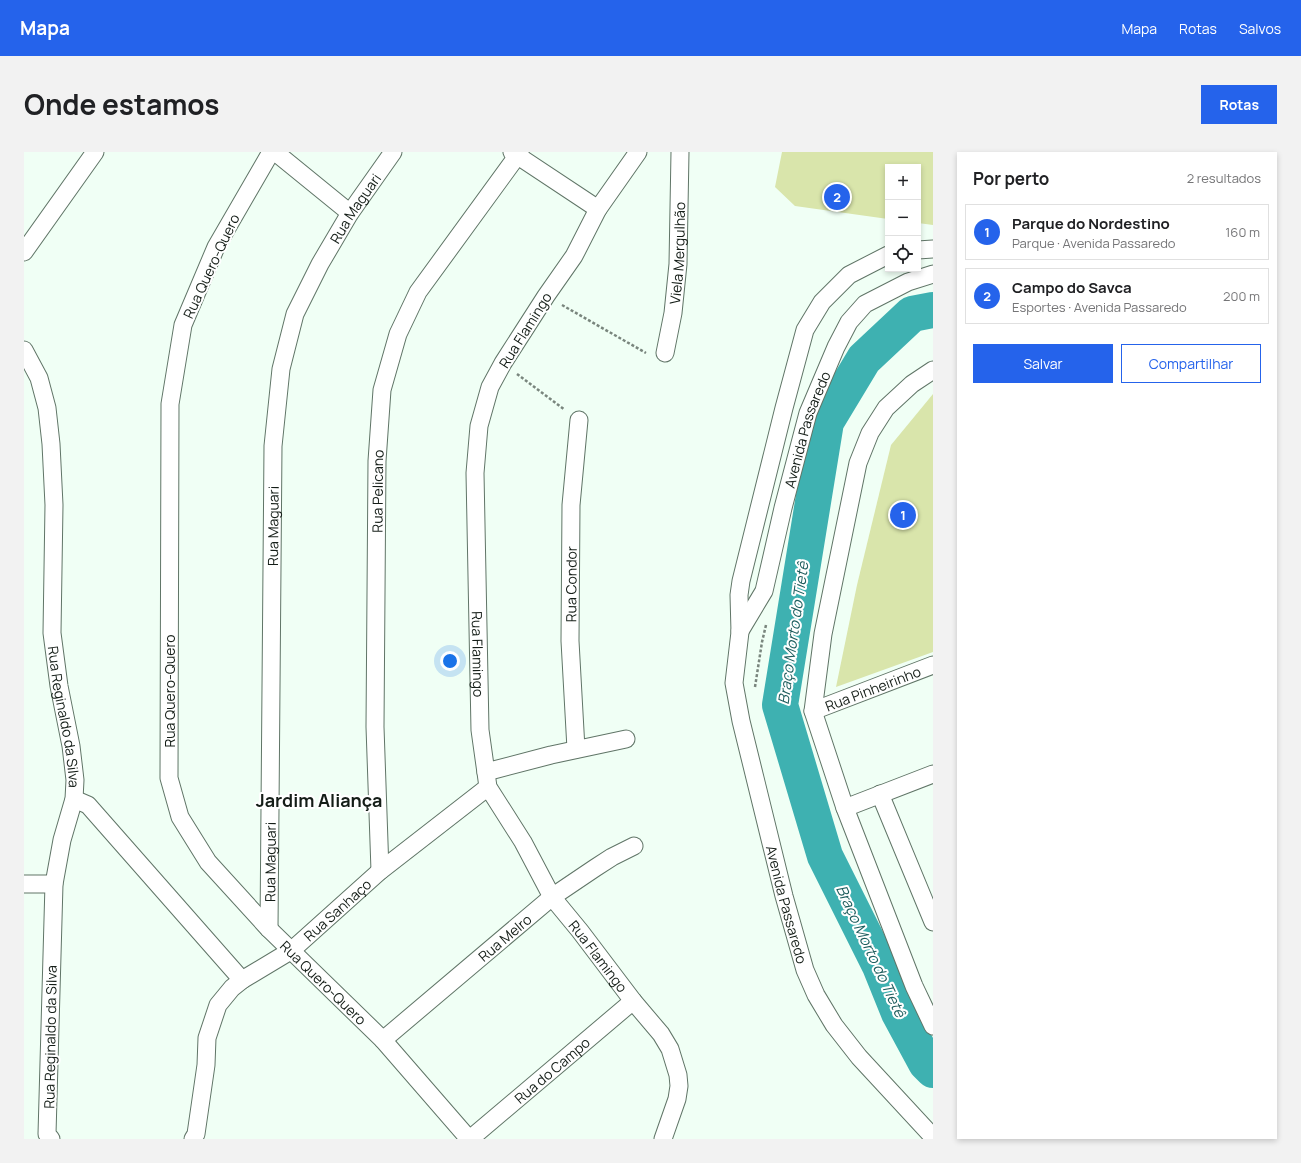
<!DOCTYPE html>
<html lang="pt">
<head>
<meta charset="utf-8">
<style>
  body { margin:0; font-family:Manrope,sans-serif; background:#f2f2f2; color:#202124 }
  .controls { position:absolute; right:12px; top:12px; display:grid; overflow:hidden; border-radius:0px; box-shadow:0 2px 6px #0003 }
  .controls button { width:36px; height:36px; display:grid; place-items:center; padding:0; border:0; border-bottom:1px solid #e0e0e0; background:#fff; color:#202124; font:20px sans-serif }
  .you { position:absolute; left:426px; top:509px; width:14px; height:14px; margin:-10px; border:3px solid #fff; border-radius:50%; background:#1a73e8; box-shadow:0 0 0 6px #1a73e833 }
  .badge { display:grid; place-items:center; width:26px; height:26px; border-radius:50%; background:#2563eb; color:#fff; font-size:13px; font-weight:700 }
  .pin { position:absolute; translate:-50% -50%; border:2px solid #fff; box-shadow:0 1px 4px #0006 }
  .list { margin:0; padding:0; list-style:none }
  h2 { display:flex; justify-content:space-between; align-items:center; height:52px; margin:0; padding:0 16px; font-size:17px }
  h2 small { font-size:13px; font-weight:400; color:#757577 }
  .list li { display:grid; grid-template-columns:26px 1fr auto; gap:12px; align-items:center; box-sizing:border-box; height:56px; margin:0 8px 8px; padding:0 8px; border:1px solid #e0e0e0; border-radius:0px }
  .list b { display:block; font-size:15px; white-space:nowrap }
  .list p { margin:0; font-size:13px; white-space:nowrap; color:#757577 }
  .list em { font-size:13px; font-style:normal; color:#757577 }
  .actions { display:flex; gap:8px; padding:12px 16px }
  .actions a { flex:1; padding:9px 0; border:1px solid #2563eb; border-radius:0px; text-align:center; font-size:14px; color:#2563eb }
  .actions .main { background:#2563eb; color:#fff }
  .icon { flex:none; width:22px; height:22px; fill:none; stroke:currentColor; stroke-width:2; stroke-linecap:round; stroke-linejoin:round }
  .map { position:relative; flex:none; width:909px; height:987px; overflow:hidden; border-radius:0px }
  header { display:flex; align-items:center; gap:24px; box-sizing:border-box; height:56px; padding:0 20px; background:#2563eb; color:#fff }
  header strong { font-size:19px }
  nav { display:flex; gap:22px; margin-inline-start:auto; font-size:14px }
  .intro { display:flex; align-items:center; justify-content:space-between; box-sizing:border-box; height:96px; padding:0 24px }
  h1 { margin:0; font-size:28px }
  .button { padding:10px 18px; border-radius:0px; background:#2563eb; color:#fff; font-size:14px; font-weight:700 }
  main { display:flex; gap:24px; padding:0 24px }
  aside { flex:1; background:#fff; border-radius:0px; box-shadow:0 2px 6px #0003 }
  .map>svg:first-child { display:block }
  .green { fill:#d9e5ab }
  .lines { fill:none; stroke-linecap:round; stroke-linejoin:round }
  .river { stroke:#3eb1b1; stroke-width:36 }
  .street-casing { stroke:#607567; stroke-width:19 }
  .path { stroke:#79857d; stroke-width:2.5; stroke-dasharray:3 2; stroke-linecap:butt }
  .street { stroke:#fff; stroke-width:17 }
  .labels { text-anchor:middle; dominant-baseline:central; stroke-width:4; stroke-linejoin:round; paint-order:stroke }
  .street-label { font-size:14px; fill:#141d17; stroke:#fff }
  .water-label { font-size:15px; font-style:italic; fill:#1f5e5e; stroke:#fff }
  .district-label { font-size:18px; font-weight:bold; fill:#141d17; stroke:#fff }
</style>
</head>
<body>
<header>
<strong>Mapa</strong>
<nav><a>Mapa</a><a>Rotas</a><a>Salvos</a></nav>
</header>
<div class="intro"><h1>Onde estamos</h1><a class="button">Rotas</a></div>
<main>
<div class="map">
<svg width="909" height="987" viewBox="0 0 909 987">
  <rect width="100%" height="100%" fill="#f0fff5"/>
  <!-- green -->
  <g class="green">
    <polygon points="758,0 909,0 909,73 894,71 894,15 864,15 864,67 771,54 751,35"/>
    <polygon points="909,242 909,500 812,535 833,433 867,293"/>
  </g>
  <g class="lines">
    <!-- river -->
    <polyline class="river" points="909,158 888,162 840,207 802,270 756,553 801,704 856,814 875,861 902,911 909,918"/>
    <defs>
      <g id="street">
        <path id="s1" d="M247,0L192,95L159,173L146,252L145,626L156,665L184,710L245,777L359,888L445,987"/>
        <polyline points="251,0 326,61"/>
        <polyline points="488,0 574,57"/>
        <path id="s2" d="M614,0L574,57L550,104L522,144L479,211L466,235L455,274L451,321L456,578L464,635L499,690L528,745L556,779L609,849L637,882L646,897L654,923L655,934L653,947L639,987"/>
        <polyline points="894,98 909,97"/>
        <polyline points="0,100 71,0"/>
        <path id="s3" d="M864,103L825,123L798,150L781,178L760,256L717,429L715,443L716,480L710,531L717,569L760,744L781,818L792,843L810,873L835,905L909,985"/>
        <path id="s4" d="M0,198L15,226L23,256L27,292L30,353L28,481L35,534L47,594L51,628L50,647L38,688L30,732L23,982L27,987"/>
        <path id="s5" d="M641,201L649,161L654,112L656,0"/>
        <polyline points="909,218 888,232 862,256 846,281 834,311 799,482 789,559 821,656 890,834 909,874"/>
        <path id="s6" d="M716,479L740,439L759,356L784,261L812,195L825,170L841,152L884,130L909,122"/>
        <path id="s7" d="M789,559L909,513"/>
        <path id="s8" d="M552,597L546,489L547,353L555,268"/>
        <polyline points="462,620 527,603 602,587"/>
        <polyline points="856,642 909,770"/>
        <polyline points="50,647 64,653 218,828"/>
        <polyline points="821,656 909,622"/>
        <path id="s9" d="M356,719L351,575L353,309L358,238L374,182L394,140L496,0"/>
        <polyline points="0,732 30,732"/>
        <path id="s10" d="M245,777L249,294L257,217L271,162L296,112L326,61L369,0"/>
        <path id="s11" d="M359,888L528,745L571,716L588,705L610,694"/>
        <path id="s12" d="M169,987L172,982L182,913L183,886L194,853L208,836L218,828L268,798L356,719L464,635"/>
        <path id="s13" d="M446,987L609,849"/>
      </g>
    </defs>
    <!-- street casing -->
    <use href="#street" class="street-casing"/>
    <!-- path -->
    <g class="path">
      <polyline points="538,153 622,201"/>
      <polyline points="493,222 541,258"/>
      <polyline points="731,535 738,490 742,473"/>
    </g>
    <!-- street -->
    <use href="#street" class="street"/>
  </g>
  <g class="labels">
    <!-- street labels -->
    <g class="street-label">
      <text stroke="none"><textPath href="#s10" startOffset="739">Rua Maguari</textPath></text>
      <text stroke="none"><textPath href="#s5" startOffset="101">Viela Mergulhão</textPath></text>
      <text transform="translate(187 114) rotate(-65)">Rua Quero-Quero</text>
      <text transform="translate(501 178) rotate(-58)">Rua Flamingo</text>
      <text stroke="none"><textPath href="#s6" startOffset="214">Avenida Passaredo</textPath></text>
      <text stroke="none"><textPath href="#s9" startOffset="380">Rua Pelicano</textPath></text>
      <text stroke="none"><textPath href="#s10" startOffset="403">Rua Maguari</textPath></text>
      <text stroke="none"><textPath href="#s8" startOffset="165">Rua Condor</textPath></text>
      <text stroke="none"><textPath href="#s2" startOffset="547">Rua Flamingo</textPath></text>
      <text stroke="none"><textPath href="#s7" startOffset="64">Rua Pinheirinho</textPath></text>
      <text transform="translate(145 539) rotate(-90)">Rua Quero-Quero</text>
      <text stroke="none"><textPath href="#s4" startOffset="373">Rua Reginaldo da Silva</textPath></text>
      <text stroke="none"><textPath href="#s10" startOffset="67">Rua Maguari</textPath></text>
      <text stroke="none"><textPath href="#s3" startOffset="704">Avenida Passaredo</textPath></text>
      <text stroke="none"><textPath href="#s12" startOffset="291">Rua Sanhaço</textPath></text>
      <text stroke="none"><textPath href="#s11" startOffset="159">Rua Melro</textPath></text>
      <text stroke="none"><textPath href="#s2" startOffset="883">Rua Flamingo</textPath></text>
      <text stroke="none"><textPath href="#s1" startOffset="909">Rua Quero-Quero</textPath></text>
      <text transform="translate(26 885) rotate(-89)">Rua Reginaldo da Silva</text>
      <text stroke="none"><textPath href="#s13" startOffset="107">Rua do Campo</textPath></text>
    </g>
    <!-- water labels -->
    <g class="water-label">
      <text transform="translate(769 481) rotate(-82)">Braço Morto do Tietê</text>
      <text transform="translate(847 799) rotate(65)">Braço Morto do Tietê</text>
    </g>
    <!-- district labels -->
    <g class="district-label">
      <text x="295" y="648">Jardim Aliança</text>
    </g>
  </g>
</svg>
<div class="controls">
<button>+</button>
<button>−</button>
<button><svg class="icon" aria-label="locate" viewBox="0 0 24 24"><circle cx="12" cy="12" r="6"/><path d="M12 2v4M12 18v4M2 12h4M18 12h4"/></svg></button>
</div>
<div class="you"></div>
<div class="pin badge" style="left:879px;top:363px">1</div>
<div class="pin badge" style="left:813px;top:45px">2</div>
</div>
<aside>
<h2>Por perto<small>2 resultados</small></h2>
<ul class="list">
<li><span class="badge">1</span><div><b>Parque do Nordestino</b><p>Parque · Avenida Passaredo</p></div><em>160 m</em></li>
<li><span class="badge">2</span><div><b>Campo do Savca</b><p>Esportes · Avenida Passaredo</p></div><em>200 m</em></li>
</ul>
<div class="actions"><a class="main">Salvar</a><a>Compartilhar</a></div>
</aside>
</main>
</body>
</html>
